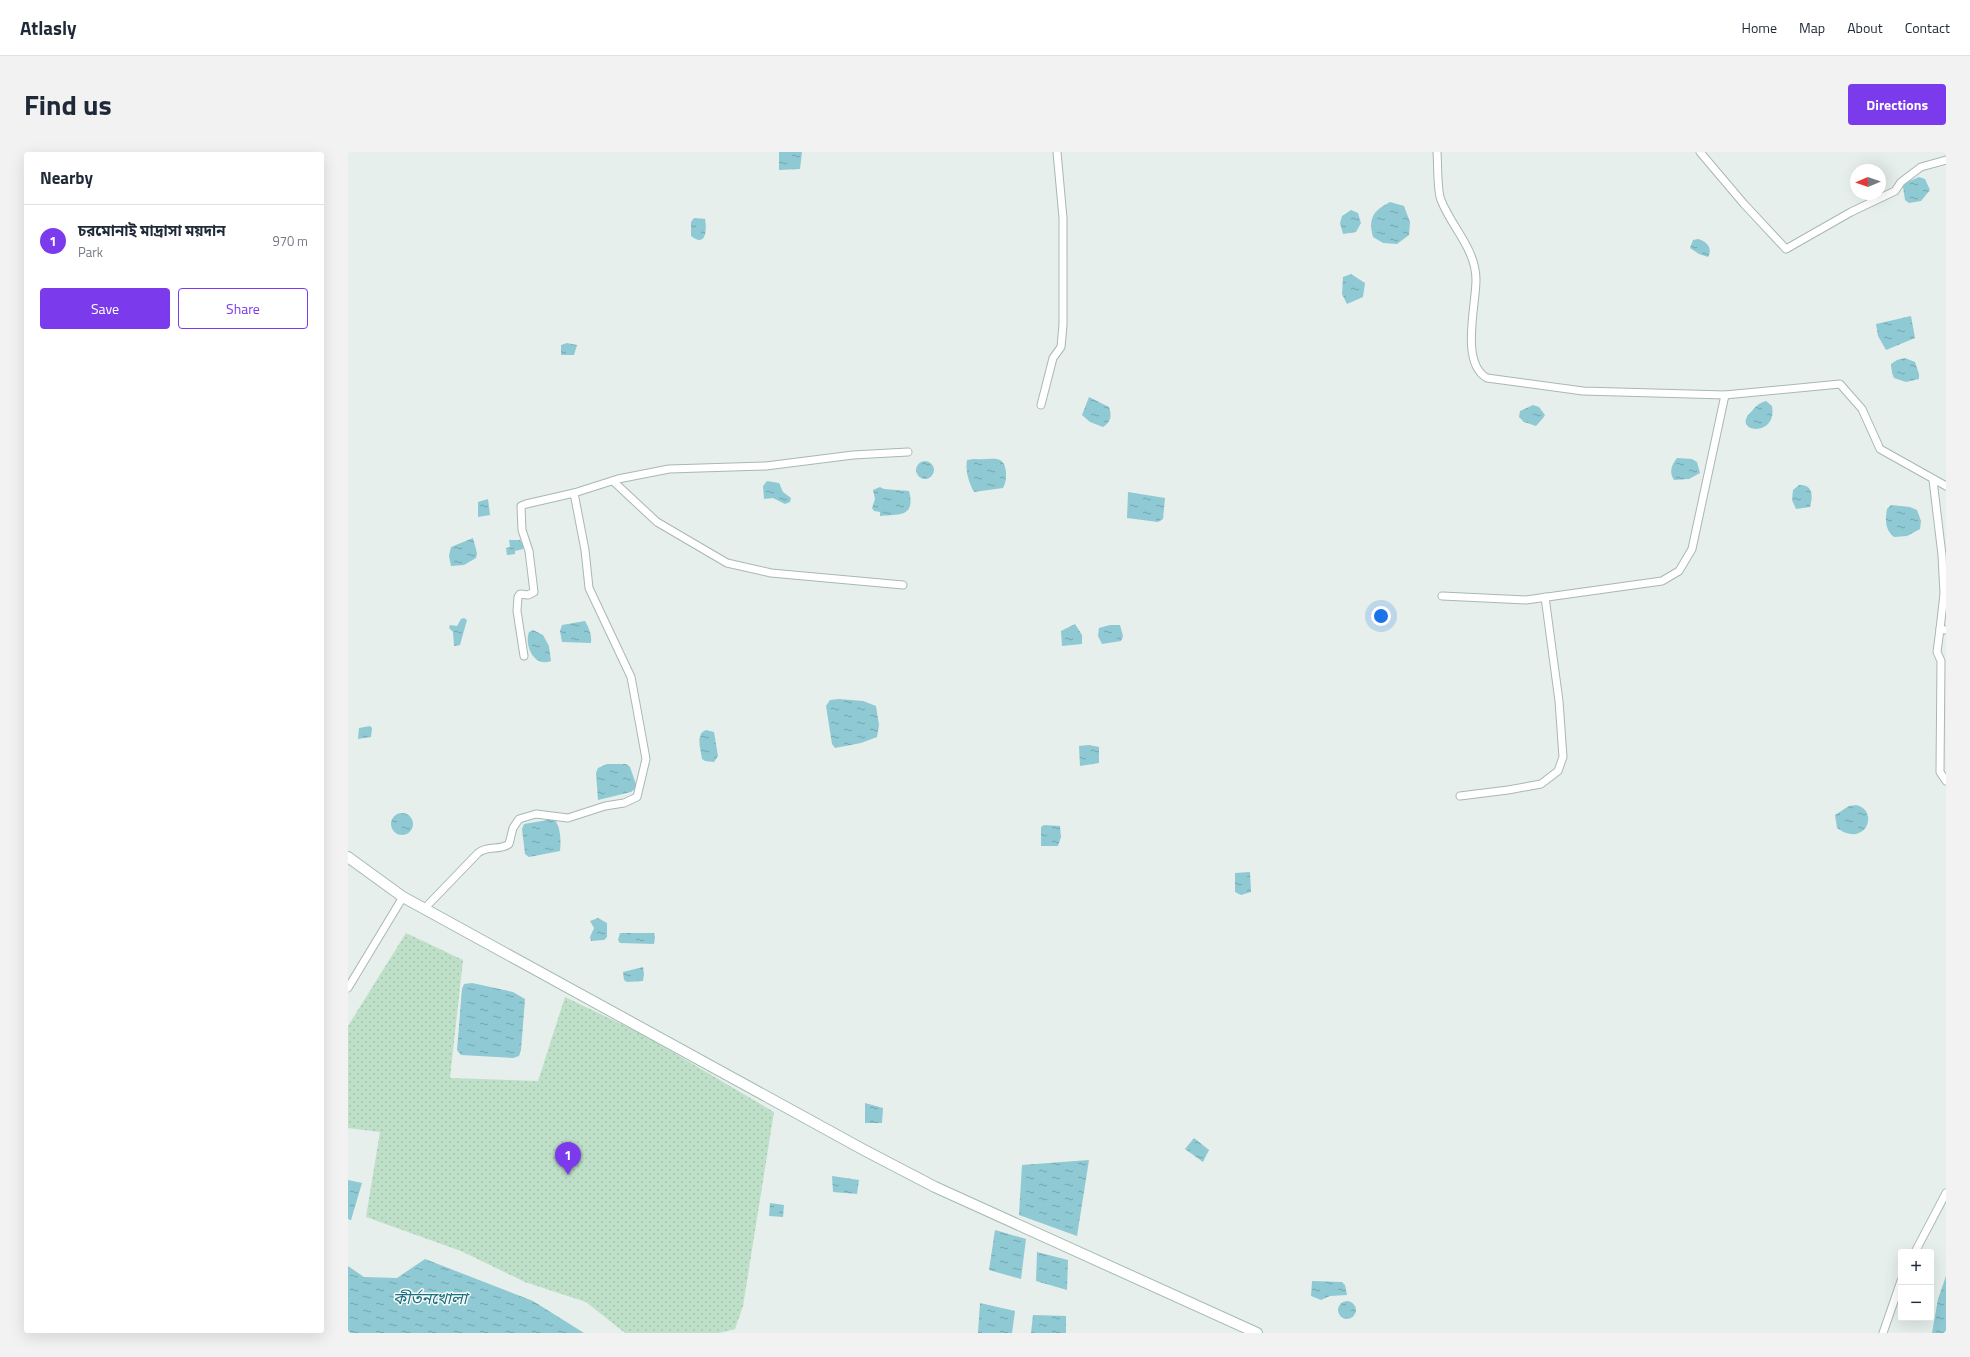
<!DOCTYPE html>
<html lang="en">
<head>
<meta charset="utf-8">
<style>
  body { margin:0; font-family:"Titillium Web","Noto Sans Bengali",sans-serif; background:#f2f2f3; color:#1f2937 }
  .controls { position:absolute; right:12px; bottom:12px; display:grid; overflow:hidden; border-radius:4px; box-shadow:0 4px 16px #0002 }
  .controls button { width:36px; height:36px; display:grid; place-items:center; padding:0; border:0; border-bottom:1px solid #e0e1e3; background:#fff; color:#1f2937; font:20px sans-serif }
  .compass { position:absolute; left:1502px; top:12px; width:36px; height:36px; border-radius:50%; background:#fff; box-shadow:0 4px 16px #0002; rotate:268deg }
  .you { position:absolute; left:1033px; top:464px; width:14px; height:14px; margin:-10px; border:3px solid #fff; border-radius:50%; background:#1a73e8; box-shadow:0 0 0 6px #1a73e833 }
  .badge { display:grid; place-items:center; width:26px; height:26px; border-radius:50%; background:#7c3aed; color:#fff; font-size:13px; font-weight:700 }
  .pin { position:absolute; translate:-50% -33px; filter:drop-shadow(0 1px 2px #0008) }
  .pin::after { content:''; position:absolute; top:21px; width:14px; height:12px; background:inherit; clip-path:polygon(0 0,100% 0,50% 100%) }
  .list { margin:0; padding:0; list-style:none }
  h2 { display:flex; justify-content:space-between; align-items:center; height:52px; margin:0; padding:0 16px; font-size:17px }
  h2 small { font-size:13px; font-weight:400; color:#747a83 }
  .list li { display:grid; grid-template-columns:26px 1fr auto; gap:12px; align-items:center; box-sizing:border-box; height:72px; padding:0 16px; border-top:1px solid #e0e1e3 }
  .list b { display:block; font-size:15px; white-space:nowrap }
  .list p { margin:0; font-size:13px; white-space:nowrap; color:#747a83 }
  .list em { font-size:13px; font-style:normal; color:#747a83 }
  .actions { display:flex; gap:8px; padding:12px 16px }
  .actions a { flex:1; padding:9px 0; border:1px solid #7c3aed; border-radius:4px; text-align:center; font-size:14px; color:#7c3aed }
  .actions .main { background:#7c3aed; color:#fff }
  .map { position:relative; flex:none; width:1598px; height:1181px; overflow:hidden; border-radius:4px }
  header { display:flex; align-items:center; gap:24px; box-sizing:border-box; height:56px; padding:0 20px; background:#fff; border-bottom:1px solid #e0e1e3 }
  header strong { font-size:19px }
  nav { display:flex; gap:22px; margin-inline-start:auto; font-size:14px }
  .intro { display:flex; align-items:center; justify-content:space-between; box-sizing:border-box; height:96px; padding:0 24px }
  h1 { margin:0; font-size:28px }
  .button { padding:10px 18px; border-radius:4px; background:#7c3aed; color:#fff; font-size:14px; font-weight:700 }
  main { display:flex; gap:24px; padding:0 24px }
  aside { flex:1; background:#fff; border-radius:4px; box-shadow:0 4px 16px #0002 }
  .map>svg:first-child { display:block }
  .park { fill:url(#park-dots) }
  .water { fill:url(#water-ripples) }
  .lines { fill:none; stroke-linecap:round; stroke-linejoin:round }
  .minor-casing { stroke:#a8b8b2; stroke-width:9 }
  .secondary-casing { stroke:#a4bbb3; stroke-width:12 }
  .minor { stroke:#fff; stroke-width:7 }
  .secondary { stroke:#fff; stroke-width:10 }
  .labels { text-anchor:middle; dominant-baseline:central; stroke-width:3; stroke-linejoin:round; paint-order:stroke }
  .water-label { font-size:16px; font-style:italic; fill:#1c6f80; stroke:#f7fbf9 }
</style>
</head>
<body>
<header>
<strong>Atlasly</strong>
<nav><a>Home</a><a>Map</a><a>About</a><a>Contact</a></nav>
</header>
<div class="intro"><h1>Find us</h1><a class="button">Directions</a></div>
<main>
<aside>
<h2>Nearby<small></small></h2>
<ul class="list">
<li><span class="badge">1</span><div><b>চরমোনাই মাদ্রাসা ময়দান</b><p>Park</p></div><em>970 m</em></li>
</ul>
<div class="actions"><a class="main">Save</a><a>Share</a></div>
</aside>
<div class="map">
<svg width="1598" height="1181" viewBox="0 0 1598 1181">
  <defs>
    <pattern id="park-dots" width="8" height="8" patternUnits="userSpaceOnUse"><rect width="8" height="8" fill="#bfe0c8"/><path d="M2 2h.1M6 6h.1" fill="none" stroke="#a4c1ad" stroke-width="1.8" stroke-linecap="round"/></pattern>
    <pattern id="water-ripples" width="26" height="14" patternUnits="userSpaceOnUse"><rect width="26" height="14" fill="#8ec9d4"/><path d="M2 4q2-2 4 0t4 0M15 11q2-2 4 0t4 0" fill="none" stroke="#74a5ad"/></pattern>
  </defs>
  <rect width="100%" height="100%" fill="#e6efeb"/>
  <!-- park -->
  <polygon class="park" points="58,781 115,808 102,926 190,929 217,845 292,881 426,960 395,1154 387,1177 371,1181 277,1181 238,1150 177,1130 113,1099 18,1065 32,980 0,976 0,874"/>
  <!-- water -->
  <g class="water">
    <polygon points="431,0 454,0 452,17 431,18"/>
    <polygon points="1571,25 1577,27 1582,38 1573,49 1561,51 1557,48 1555,35 1557,31"/>
    <path d="M1042,50L1056,54L1062,70L1061,83L1049,92L1035,91L1025,85C1020,66 1025,59 1042,50Z"/>
    <polygon points="1003,58 1010,61 1013,71 1008,80 995,82 992,71 994,64"/>
    <path d="M346,66L357,67C359,78 358,96 343,84V70Z"/>
    <path d="M1350,87C1359,89 1365,97 1360,105L1351,102L1342,96L1345,88Z"/>
    <polygon points="1003,122 1017,131 1015,145 999,152 994,142 995,125"/>
    <polygon points="1563,164 1567,186 1538,198 1530,184 1528,172"/>
    <polygon points="219,191 229,193 226,203 213,203 213,193"/>
    <polygon points="1557,206 1567,210 1571,222 1571,227 1558,230 1546,226 1544,221 1543,212 1549,208"/>
    <path d="M741,245L761,255C764,264 763,270 755,275L742,270L734,263Z"/>
    <path d="M1418,249L1424,254C1430,287 1382,280 1403,260C1408,254 1411,251 1418,249Z"/>
    <polygon points="1185,253 1191,255 1197,263 1195,266 1188,274 1176,270 1171,265 1172,259"/>
    <path d="M1329,306L1344,307L1349,310L1352,321L1341,327L1326,328C1321,321 1323,313 1329,306Z"/>
    <path d="M626,307C642,309 657,300 658,321C658,327 658,330 655,336L626,340C621,331 617,319 619,308Z"/>
    <circle cx="577" cy="318" r="9"/>
    <polygon points="419,329 431,331 435,340 443,346 442,350 437,352 425,346 416,347 415,334"/>
    <path d="M1451,333C1465,332 1465,344 1462,355L1448,357L1444,348L1445,338Z"/>
    <path d="M532,335L536,337L561,339C568,366 550,362 532,364V360L526,359L524,356L527,347L525,338Z"/>
    <polygon points="780,340 817,346 815,367 810,370 779,366"/>
    <polygon points="140,347 142,363 130,365 130,350"/>
    <path d="M1543,353L1562,355L1569,358L1573,369L1572,377L1559,384L1546,385C1537,377 1537,369 1539,357Z"/>
    <polygon points="125,386 129,401 128,406 116,413 103,414 101,404 103,395"/>
    <polygon points="161,388 172,388 175,393 175,397 167,399 167,402 159,403 158,396 162,395"/>
    <polygon points="116,466 119,468 112,493 106,494 105,480 101,476 102,473 109,474 113,467"/>
    <path d="M237,469C241,476 244,483 243,491L214,490L212,479L214,473Z"/>
    <polygon points="727,472 734,483 734,492 714,494 713,479"/>
    <polygon points="762,473 772,473 775,484 773,489 754,492 750,484 751,476"/>
    <path d="M185,478L195,483L201,494L203,509C186,516 176,493 181,480Z"/>
    <polygon points="491,547 515,549 528,554 531,573 529,585 513,591 487,596 484,592 478,554 482,548"/>
    <polygon points="22,574 24,576 23,585 10,587 11,576"/>
    <path d="M358,578L366,580L370,604L366,610L357,609L354,607C353,597 347,582 358,578Z"/>
    <polygon points="741,593 751,595 751,611 732,614 731,594"/>
    <polygon points="259,612 278,612 282,615 289,635 283,640 250,648 248,621 250,616"/>
    <path d="M1508,653C1532,658 1518,697 1489,676L1487,663L1501,654Z"/>
    <circle cx="54" cy="672" r="11"/>
    <path d="M206,667C213,675 213,689 212,699L181,705L177,702L174,677L176,672Z"/>
    <polygon points="696,673 712,674 713,685 710,694 693,694 693,675"/>
    <polygon points="902,720 903,740 893,743 887,740 887,721"/>
    <polygon points="250,766 259,771 259,785 256,788 243,789 242,785 246,776 242,769"/>
    <polygon points="272,781 306,781 307,785 306,792 272,791 270,788"/>
    <polygon points="295,815 296,822 295,829 279,830 276,828 275,820"/>
    <polygon points="124,831 165,840 177,847 173,898 171,904 165,906 113,903 109,898 114,837 116,832"/>
    <polygon points="517,951 535,956 534,971 517,971"/>
    <polygon points="846,986 861,998 855,1010 837,997"/>
    <polygon points="741,1008 729,1084 671,1063 674,1013"/>
    <polygon points="484,1024 511,1028 509,1042 485,1040"/>
    <polygon points="0,1028 14,1031 3,1068 0,1067"/>
    <polygon points="422,1051 436,1053 435,1065 421,1064"/>
    <polygon points="647,1078 678,1087 673,1127 641,1118"/>
    <polygon points="689,1100 720,1108 719,1138 688,1129"/>
    <polygon points="77,1107 185,1149 236,1181 0,1181 0,1114 16,1125 49,1126"/>
    <polygon points="1598,1124 1598,1181 1584,1181 1590,1147"/>
    <polygon points="964,1129 994,1130 997,1133 999,1143 982,1144 973,1148 963,1144"/>
    <circle cx="999" cy="1158" r="9"/>
    <polygon points="632,1151 667,1159 664,1181 630,1181"/>
    <polygon points="685,1163 718,1164 718,1181 683,1181"/>
  </g>
  <g class="lines">
    <defs>
      <g id="minor">
        <path d="M1089,0C1090,12 1089,39 1093,48C1104,76 1128,97 1128,128C1128,154 1112,211 1139,226L1235,239L1377,243L1492,232L1514,257L1532,297L1598,334"/>
        <polyline points="1352,0 1396,52 1438,97 1503,60 1547,39 1553,30 1573,15 1598,8"/>
        <polyline points="693,253 705,206 713,195 715,173 715,66 709,0"/>
        <polyline points="1585,328 1594,403 1596,442 1592,477"/>
        <polyline points="265,329 309,370 379,411 423,421 555,433"/>
        <polyline points="1094,444 1178,448 1314,429 1331,419 1344,397 1377,243"/>
        <polyline points="1598,478 1592,477 1589,500 1593,509 1592,620 1598,629"/>
        <polyline points="176,504 169,459 170,445 172,442 180,443 186,440 181,399 174,378 173,354 178,352 226,341 270,327 321,317 418,314 505,303 560,300"/>
        <polyline points="1112,644 1160,638 1193,632 1210,619 1215,605 1211,549 1197,445"/>
        <path d="M76,757L130,701C140,693 151,699 161,692L165,676L171,667L188,662L220,666L257,654L276,651L289,645L298,607L288,552L283,525L241,436L237,398L226,341"/>
        <polyline points="0,836 55,745"/>
        <polyline points="1567,1100 1598,1041"/>
        <polyline points="1535,1181 1553,1129"/>
      </g>
      <polyline id="secondary" points="0,705 55,745 516,998 587,1035 909,1181"/>
    </defs>
    <!-- minor casing -->
    <use href="#minor" class="minor-casing"/>
    <!-- secondary casing -->
    <use href="#secondary" class="secondary-casing"/>
    <!-- minor -->
    <use href="#minor" class="minor"/>
    <!-- secondary -->
    <use href="#secondary" class="secondary"/>
  </g>
  <g class="labels">
    <!-- water labels -->
    <g class="water-label">
      <text x="82" y="1146">কীর্তনখোলা</text>
    </g>
  </g>
</svg>
<div class="controls">
<button>+</button>
<button>−</button>
</div>
<svg class="compass" viewBox="-18 -18 36 36"><path d="M0-13l5 13h-10z" fill="#e53935"/><path d="M0 13l5-13h-10z" fill="#747a83"/></svg>
<div class="you"></div>
<div class="pin badge" style="left:220px;top:1023px">1</div>
</div>
</main>
</body>
</html>
